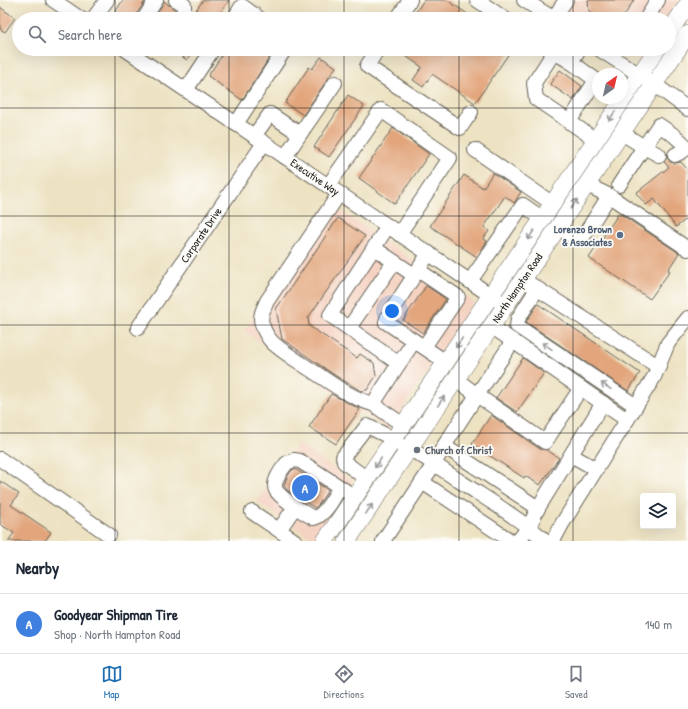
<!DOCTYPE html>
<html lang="en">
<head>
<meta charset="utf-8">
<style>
  body { margin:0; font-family:"Patrick Hand",sans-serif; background:#f6f6f7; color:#1f2937 }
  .controls { position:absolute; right:12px; bottom:12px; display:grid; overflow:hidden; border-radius:4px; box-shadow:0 4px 16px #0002 }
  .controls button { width:36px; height:36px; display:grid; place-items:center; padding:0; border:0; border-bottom:1px solid #e0e1e3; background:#fff; color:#1f2937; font:20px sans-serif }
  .compass { position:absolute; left:592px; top:68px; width:36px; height:36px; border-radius:50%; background:#fff; box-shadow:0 4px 16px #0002; rotate:34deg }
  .you { position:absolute; left:392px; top:311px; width:14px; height:14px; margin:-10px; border:3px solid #fff; border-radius:50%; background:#1a73e8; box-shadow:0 0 0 6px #1a73e833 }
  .badge { display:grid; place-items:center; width:26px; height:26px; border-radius:50%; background:#1f6fb2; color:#fff; font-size:13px; font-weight:700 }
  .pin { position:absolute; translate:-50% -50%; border:2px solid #fff; box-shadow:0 1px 4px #0006 }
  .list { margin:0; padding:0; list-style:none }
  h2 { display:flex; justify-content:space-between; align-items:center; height:52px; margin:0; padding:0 16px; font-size:17px }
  h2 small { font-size:13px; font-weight:400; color:#747a83 }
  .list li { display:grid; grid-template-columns:26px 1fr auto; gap:12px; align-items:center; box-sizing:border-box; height:60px; padding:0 16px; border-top:1px solid #e0e1e3 }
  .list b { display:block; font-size:15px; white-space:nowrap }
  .list p { margin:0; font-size:13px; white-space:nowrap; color:#747a83 }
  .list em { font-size:13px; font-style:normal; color:#747a83 }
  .icon { flex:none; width:22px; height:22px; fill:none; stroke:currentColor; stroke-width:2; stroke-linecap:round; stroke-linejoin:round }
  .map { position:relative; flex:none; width:688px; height:541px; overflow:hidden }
  .search { position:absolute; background:#fff; box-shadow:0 4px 16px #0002; left:12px; right:12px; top:12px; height:44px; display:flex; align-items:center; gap:10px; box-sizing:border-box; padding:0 14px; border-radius:22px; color:#747a83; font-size:15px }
  .sheet { height:112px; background:#fff }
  nav { display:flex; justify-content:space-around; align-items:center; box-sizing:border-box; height:56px; border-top:1px solid #e0e1e3; background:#fff; font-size:11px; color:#747a83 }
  nav a { display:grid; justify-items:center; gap:2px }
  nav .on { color:#1f6fb2 }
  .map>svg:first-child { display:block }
  .built { fill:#f5d3c2 }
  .building { fill:#e2a57b }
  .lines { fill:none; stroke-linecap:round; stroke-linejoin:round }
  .minor-casing { stroke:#656156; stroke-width:16 }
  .major-casing { stroke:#656156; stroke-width:18 }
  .minor { stroke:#fff; stroke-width:14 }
  .major { stroke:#fff; stroke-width:17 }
  .oneway { stroke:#999 }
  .grid { fill:none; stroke:#1c1c1c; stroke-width:1; stroke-opacity:0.55 }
  .service-dot { fill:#5c6f8a; stroke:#fdfcf7; stroke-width:1.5 }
  .worship-dot { fill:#6b7280; stroke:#fdfcf7; stroke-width:1.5 }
  .labels { text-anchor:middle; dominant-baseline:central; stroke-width:3.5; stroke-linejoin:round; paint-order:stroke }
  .street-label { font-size:11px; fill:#1c1c1c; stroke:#fdfcf7 }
  .service-label { font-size:11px; font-weight:bold; fill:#4e5e75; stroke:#fdfcf7; text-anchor:end }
  .worship-label { font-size:11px; font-weight:bold; fill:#5b616d; stroke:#fdfcf7; text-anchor:start }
</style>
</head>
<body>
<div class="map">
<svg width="688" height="541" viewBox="0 0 688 541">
  <rect width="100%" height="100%" fill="#fdfcf7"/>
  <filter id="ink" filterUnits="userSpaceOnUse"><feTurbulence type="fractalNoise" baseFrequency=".025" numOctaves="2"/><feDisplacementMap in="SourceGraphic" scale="8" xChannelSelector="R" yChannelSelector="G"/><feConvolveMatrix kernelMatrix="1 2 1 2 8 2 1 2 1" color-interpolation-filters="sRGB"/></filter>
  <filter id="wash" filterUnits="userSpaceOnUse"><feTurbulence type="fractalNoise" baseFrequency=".012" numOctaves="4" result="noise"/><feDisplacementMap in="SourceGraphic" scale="16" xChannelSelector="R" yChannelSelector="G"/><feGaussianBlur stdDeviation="0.9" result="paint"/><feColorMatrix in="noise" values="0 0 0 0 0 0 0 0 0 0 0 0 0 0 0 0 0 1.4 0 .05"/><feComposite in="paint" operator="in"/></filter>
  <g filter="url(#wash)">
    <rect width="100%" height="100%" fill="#ede2c2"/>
    <!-- built -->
    <g class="built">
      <polygon points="551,0 678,0 665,19 579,19"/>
      <polygon points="624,49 645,49 639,59"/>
      <polygon points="330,204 474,302 388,430 244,331"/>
      <polygon points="298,444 353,481 315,541 257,502"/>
    </g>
    <g id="blocks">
      <!-- building -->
      <g class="building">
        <polygon points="123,0 146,0 133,19 122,19 114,14"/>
        <polygon points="203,0 229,0 216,19 190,19"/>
        <polygon points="424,0 447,0 469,15 466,19 411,19"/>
        <polygon points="588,0 634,0 622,19 602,19 589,11"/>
        <polygon points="164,1 175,10 171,19 154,19"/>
        <polygon points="0,7 15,18 5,32 0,29"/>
        <polygon points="171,49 195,49 187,60"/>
        <polygon points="226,49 275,49 242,100 208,76"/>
        <polygon points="395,49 512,49 475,103 432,74 423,87 413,80 422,67"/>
        <polygon points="321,57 336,67 303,115 285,103 309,67 312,69"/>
        <polygon points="560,70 582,86 573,100 550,84"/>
        <polygon points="348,95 364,106 329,157 314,147"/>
        <polygon points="393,128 429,154 395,204 359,178"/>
        <polygon points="667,157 670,162 674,163 681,162 688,170 688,218 676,227 654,199 646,205 636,193 669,167 664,162"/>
        <polygon points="493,173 521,192 514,203 505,196 484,227 489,231 483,239 487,241 477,257 430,226 464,175 483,188"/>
        <polygon points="619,213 679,253 668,270 670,271 650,299 589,258"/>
        <polygon points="338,218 365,236 308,318 309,326 357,358 360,354 374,363 376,376 367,390 361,391 336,376 282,339 276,309"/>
        <polygon points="426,286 446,299 423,333 403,320"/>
        <polygon points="538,304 640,373 628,391 526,322"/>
        <polygon points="523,358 544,373 517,412 496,398"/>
        <polygon points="331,394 360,409 336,444 309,427"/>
        <polygon points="491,415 540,449 547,450 559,458 540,485 525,476 524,478 472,444"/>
        <polygon points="295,469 328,490 319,504 315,508 287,490 284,486 287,477 292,470"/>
        <polygon points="0,481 19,494 11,505 51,532 45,541 8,541 14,533 0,524"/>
      </g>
    </g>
  </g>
  <g filter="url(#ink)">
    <use href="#blocks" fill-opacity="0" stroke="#656156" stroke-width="1"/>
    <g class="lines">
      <defs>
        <g id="minor">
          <polyline points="53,0 81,19"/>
          <polyline points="176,0 184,5 184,12 179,19"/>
          <polyline points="477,0 505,19"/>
          <polyline points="524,0 554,19"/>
          <polyline points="93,19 107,0"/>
          <polyline points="144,19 156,0"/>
          <polyline points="234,19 242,6 260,19"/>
          <polyline points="397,19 410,0"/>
          <polyline points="553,19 566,0"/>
          <polyline points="646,19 658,0"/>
          <polyline points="125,49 499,301"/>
          <polyline points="378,49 367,66 460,128 471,112"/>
          <polyline points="579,49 571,62 554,52 534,83 536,99 596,140"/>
          <polyline points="599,49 654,84 688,109"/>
          <polyline points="186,90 213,49"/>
          <polyline points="569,122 596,80 571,62"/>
          <polyline points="236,124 285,49"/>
          <polyline points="622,133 644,147 659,125 675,136 688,148"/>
          <polyline points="300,134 335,83"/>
          <polyline points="254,136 270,114 300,134 285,157"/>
          <polyline points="475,150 553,204"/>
          <polyline points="675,155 683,151 687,147"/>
          <polyline points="587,185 608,195 688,249"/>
          <polyline points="619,185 644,147 659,155"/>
          <polyline points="328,186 381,110 450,158 399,234"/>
          <path d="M339,194L267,301C264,308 259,316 262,324C264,331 268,338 273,343C283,352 296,360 308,368C329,381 349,398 373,404"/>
          <polyline points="388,226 330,315 395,361 398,365 373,404 403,425"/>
          <polyline points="558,227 576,239 583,237 609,196"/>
          <polyline points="374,248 414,275"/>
          <polyline points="429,253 388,316 386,322 446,362"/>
          <polyline points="418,270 458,297 424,347"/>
          <polyline points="470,281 523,205 543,219"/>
          <polyline points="530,284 659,367"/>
          <polyline points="537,289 518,319 517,326 636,406"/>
          <polyline points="491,326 627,420"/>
          <polyline points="138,328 264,143"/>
          <polyline points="349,328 394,262"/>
          <polyline points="398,365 414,341"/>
          <polyline points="456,379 477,395 513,341"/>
          <path d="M400,445C420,452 439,468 458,480C488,500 519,518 546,541"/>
          <polyline points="444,446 538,508"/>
          <polyline points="571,455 596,469"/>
          <polyline points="0,459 109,535"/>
          <polyline points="367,479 344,462 343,457 367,426 394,439"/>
          <polyline points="422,482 511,541"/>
          <path d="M340,487C334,496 326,515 314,518C307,515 279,497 276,490C272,483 281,470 286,464C288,462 291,461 294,460L300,461L355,497"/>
          <polyline points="252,512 295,541"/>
          <polyline points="279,530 295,507"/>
          <polyline points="383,541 434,464 444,446 477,395 545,442 581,388"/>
          <polyline points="518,541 529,527 538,508 603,403"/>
          <polyline points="553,541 562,524 654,377 668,343 688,318"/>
        </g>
        <g id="major">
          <polyline points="669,32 688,4"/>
          <polyline points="325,541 657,49"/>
          <polyline points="347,541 688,34"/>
        </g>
      </defs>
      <!-- minor casing -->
      <use href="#minor" class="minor-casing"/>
      <!-- major casing -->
      <use href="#major" class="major-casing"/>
      <!-- minor -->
      <use href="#minor" class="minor"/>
      <!-- major -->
      <use href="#major" class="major"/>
    </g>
    <!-- one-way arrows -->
    <defs><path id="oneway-shaft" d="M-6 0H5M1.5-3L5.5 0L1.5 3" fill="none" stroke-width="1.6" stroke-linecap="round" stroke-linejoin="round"/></defs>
    <g class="oneway">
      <use href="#oneway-shaft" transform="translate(612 116) rotate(124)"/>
      <use href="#oneway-shaft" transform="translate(574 204) rotate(-56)"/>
      <use href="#oneway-shaft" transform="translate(531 235) rotate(124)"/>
      <use href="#oneway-shaft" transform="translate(459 343) rotate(124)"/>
      <use href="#oneway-shaft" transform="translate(547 346) rotate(-146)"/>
      <use href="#oneway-shaft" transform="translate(606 386) rotate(-146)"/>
      <use href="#oneway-shaft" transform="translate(441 401) rotate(-56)"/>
      <use href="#oneway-shaft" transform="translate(378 463) rotate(124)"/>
      <use href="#oneway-shaft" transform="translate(369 509) rotate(-56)"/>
    </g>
  </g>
  <!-- grid -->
  <path class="grid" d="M115,0V19M229,0V19M344,0V19M459,0V19M573,0V19M115,49V541M229,49V541M344,49V541M459,49V541M573,49V541M0,108H688M0,216H688M0,325H688M0,433H688"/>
  <!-- markers -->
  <circle class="service-dot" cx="620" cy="235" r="4"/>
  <circle class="worship-dot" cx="417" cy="450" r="4"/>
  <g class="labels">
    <!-- street labels -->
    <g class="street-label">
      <text transform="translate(315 177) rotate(34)">Executive Way</text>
      <text transform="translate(201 235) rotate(-56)">Corporate Drive</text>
      <text transform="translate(517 288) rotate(-56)">North Hampton Road</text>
    </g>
    <!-- service labels -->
    <g class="service-label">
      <text x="612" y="229">Lorenzo Brown<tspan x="612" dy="13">&amp; Associates</tspan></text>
    </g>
    <!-- worship labels -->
    <g class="worship-label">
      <text x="425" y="450">Church of Christ</text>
    </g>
  </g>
</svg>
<div class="controls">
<button><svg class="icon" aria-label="layers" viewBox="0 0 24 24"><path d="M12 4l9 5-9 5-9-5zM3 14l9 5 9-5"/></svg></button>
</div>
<svg class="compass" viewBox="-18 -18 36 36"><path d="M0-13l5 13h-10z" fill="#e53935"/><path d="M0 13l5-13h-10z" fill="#747a83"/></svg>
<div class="you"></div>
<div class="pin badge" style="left:305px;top:488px;background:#3f7fe0">A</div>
<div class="search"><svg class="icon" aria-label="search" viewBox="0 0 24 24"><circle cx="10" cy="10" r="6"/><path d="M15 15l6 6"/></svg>Search here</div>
</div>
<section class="sheet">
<h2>Nearby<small></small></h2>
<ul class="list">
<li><span class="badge" style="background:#3f7fe0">A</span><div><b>Goodyear Shipman Tire</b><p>Shop · North Hampton Road</p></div><em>140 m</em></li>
</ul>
</section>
<nav>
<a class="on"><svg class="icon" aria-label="map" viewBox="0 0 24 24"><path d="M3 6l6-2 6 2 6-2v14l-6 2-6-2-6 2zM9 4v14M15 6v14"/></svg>Map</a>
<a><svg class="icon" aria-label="directions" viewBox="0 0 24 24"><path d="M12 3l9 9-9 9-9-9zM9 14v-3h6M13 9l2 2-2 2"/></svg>Directions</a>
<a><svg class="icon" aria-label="saved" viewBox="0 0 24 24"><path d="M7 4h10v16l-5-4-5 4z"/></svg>Saved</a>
</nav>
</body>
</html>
